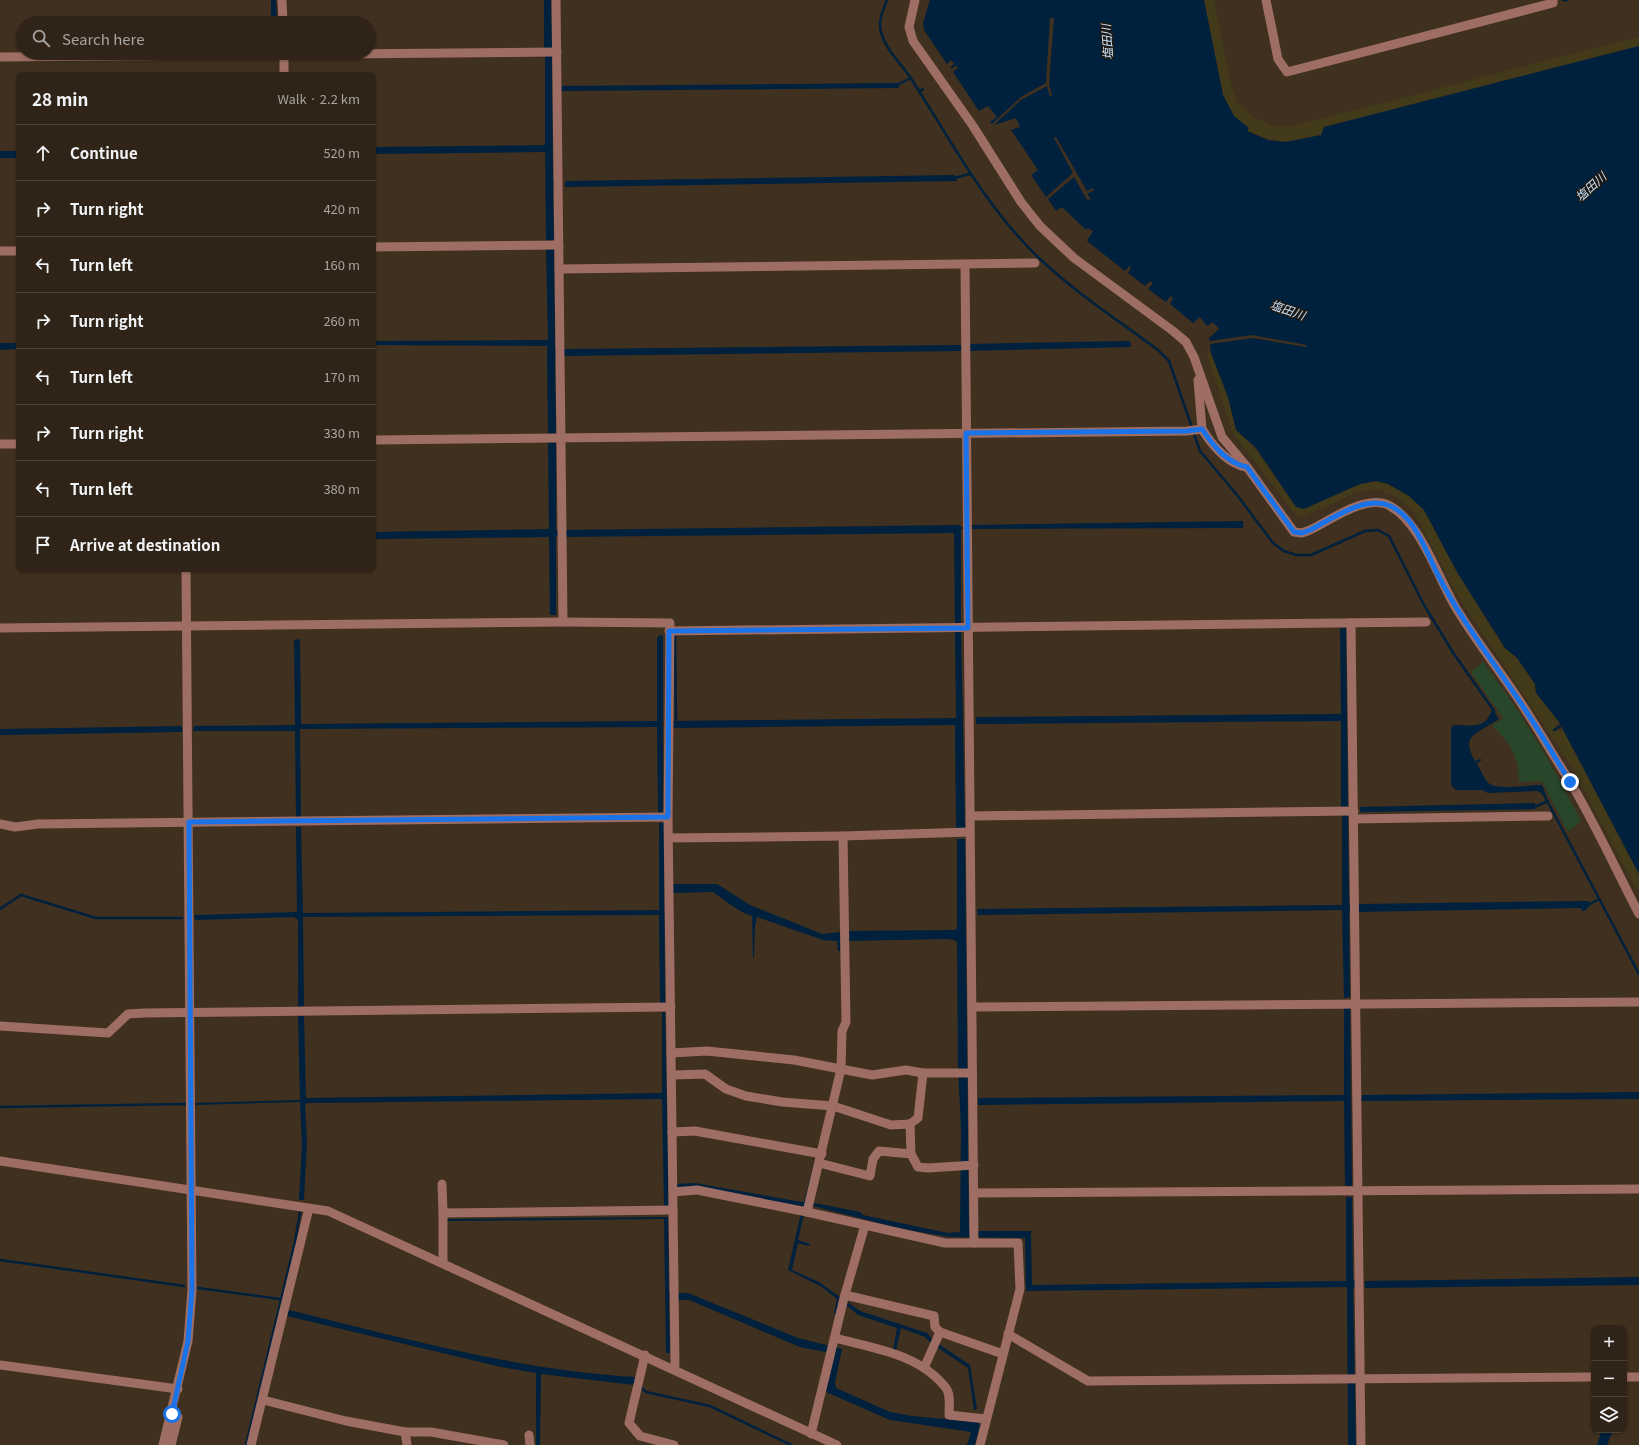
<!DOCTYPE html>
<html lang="en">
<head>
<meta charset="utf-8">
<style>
  body { margin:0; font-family:Georgia,"Noto Sans JP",serif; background:#3b3024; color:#f1f3f6 }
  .controls { position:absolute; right:12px; bottom:12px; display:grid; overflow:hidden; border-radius:8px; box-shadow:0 1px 3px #0004 }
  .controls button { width:36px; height:36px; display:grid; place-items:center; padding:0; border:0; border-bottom:1px solid #4a4136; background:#2f2417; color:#f1f3f6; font:20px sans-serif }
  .stop { position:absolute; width:12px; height:12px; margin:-9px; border:3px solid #1a73e8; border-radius:50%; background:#fff }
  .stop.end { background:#1a73e8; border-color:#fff; box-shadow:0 1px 4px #0008 }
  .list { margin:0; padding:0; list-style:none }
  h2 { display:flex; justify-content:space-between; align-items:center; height:52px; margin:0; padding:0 16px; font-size:17px }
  h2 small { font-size:13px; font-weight:400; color:#a7a4a1 }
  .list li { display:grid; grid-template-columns:26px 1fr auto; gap:12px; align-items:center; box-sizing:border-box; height:56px; padding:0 16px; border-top:1px solid #4a4136 }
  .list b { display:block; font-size:15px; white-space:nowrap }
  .list em { font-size:13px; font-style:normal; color:#a7a4a1 }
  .icon { flex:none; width:22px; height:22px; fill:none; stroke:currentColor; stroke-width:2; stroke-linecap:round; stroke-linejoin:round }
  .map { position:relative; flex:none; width:1639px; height:1445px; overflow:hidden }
  .search { position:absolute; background:#2f2417; box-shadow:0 1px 3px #0004; left:16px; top:16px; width:360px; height:44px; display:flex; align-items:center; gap:10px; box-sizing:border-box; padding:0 14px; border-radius:22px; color:#a7a4a1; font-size:15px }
  .panel { position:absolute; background:#2f2417; box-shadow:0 1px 3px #0004; left:16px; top:72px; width:360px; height:500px; border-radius:8px }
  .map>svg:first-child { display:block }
  .green { fill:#28462a }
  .sand { fill:#433a1a }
  .water { fill:#00213d }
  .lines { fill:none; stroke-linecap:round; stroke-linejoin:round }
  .stream { stroke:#00213d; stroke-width:2.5 }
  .minor { stroke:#9e6d63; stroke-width:9 }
  .route { stroke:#1a73e8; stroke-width:5 }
  .labels { text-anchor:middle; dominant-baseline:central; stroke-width:3; stroke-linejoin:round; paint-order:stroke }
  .water-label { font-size:12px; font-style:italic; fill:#c4e0f9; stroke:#201912 }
</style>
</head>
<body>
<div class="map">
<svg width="1639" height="1445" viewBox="0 0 1639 1445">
  <rect width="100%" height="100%" fill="#3f301f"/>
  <!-- green -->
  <path class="green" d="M1483,662C1521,712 1553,765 1581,821L1568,832L1542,781L1519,782C1519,757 1511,743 1492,726L1503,718L1471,672Z"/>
  <!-- sand -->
  <g class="sand">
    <path d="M1204,0H1214L1232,88L1238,103L1252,116L1276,127L1292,126L1639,37V46L1324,127L1321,135C1287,142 1280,146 1247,130L1249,128L1234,116L1223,95Z"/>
    <polygon points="1206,353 1211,353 1228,397 1236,430 1255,448 1296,507 1360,484 1376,481 1388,484 1409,496 1424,510 1457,572 1504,648 1517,658 1535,684 1536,693 1559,722 1555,726 1558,731 1563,730 1639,874 1639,894 1573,769 1458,596 1414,512 1397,497 1376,489 1358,492 1303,517 1297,517 1233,433"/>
  </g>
  <!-- water -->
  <g class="water">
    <polygon points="271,0 276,0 277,23 271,23"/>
    <polygon points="544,0 551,0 552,49 544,49"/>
    <polygon points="930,0 1204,0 1223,95 1234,116 1249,128 1247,131 1268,140 1286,142 1321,135 1324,127 1639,46 1639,874 1559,722 1536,693 1535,684 1517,658 1505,648 1457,572 1424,510 1409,496 1388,484 1376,481 1360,484 1304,509 1296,507 1256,448 1236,430 1228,397 1211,353 1210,344 1253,338 1306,347 1307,345 1252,335 1210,341 1209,338 1219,329 1213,322 1207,326 1200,317 1193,323 1170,304 1173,298 1171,296 1166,302 1148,289 1153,283 1150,281 1145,286 1128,273 1131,267 1129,266 1125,271 1087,241 1093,231 1088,228 1086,230 1062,207 1056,211 1048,199 1074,177 1087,200 1091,199 1087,194 1094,190 1093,188 1087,191 1056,137 1054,138 1073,173 1046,197 1031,175 1038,170 1011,130 1020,127 1016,118 994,125 1021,100 1047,86 1050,97 1052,96 1049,84 1054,18 1050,18 1046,83 1021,97 992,124 990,122 997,117 988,106 979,111 953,72 958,68 951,60 947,64 924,30 923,23"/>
    <polygon points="552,54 553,179 556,184 553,187 554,240 551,240 551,249 554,249 555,346 557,356 555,359 556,435 554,436 554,443 556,443 556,530 960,525 961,527 971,527 971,525 1243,521 1243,528 961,529 961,624 955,625 954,533 556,537 556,615 550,615 549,537 373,539 373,532 549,529 548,443 550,443 548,435 547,346 373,345 373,341 548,340 546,249 549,249 548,240 546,240 545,152 373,154 373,147 545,145 545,55"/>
    <polygon points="899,83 899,88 561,91 561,86"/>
    <rect x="0" y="151" width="19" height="7"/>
    <polygon points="955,175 957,181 565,187 565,181"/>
    <polygon points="1130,341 1131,347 969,351 969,344"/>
    <polygon points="0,343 19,343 19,349 0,350"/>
    <polygon points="961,345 961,351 564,356 564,349"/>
    <polygon points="1340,628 1346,628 1348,808 1341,808 1341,721 976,724 976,717 1341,714"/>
    <polygon points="955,630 961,630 965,828 956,828 955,725 672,728 673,721 956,718"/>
    <polygon points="660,635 663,636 663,814 658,814 657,727 300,729 301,818 296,818 295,731 193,731 194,726 295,725 294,640 300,639 301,724 657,721 657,638"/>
    <path d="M1492,708L1499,719C1469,738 1459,736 1481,771C1484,777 1487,785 1495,786C1508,789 1528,785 1542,785L1547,796L1537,791L1488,793L1482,790H1456L1451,785V728L1454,725C1472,725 1487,730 1492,708Z"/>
    <polygon points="182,726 182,732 0,735 0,729"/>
    <polygon points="1535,803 1535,809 1360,812 1360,807"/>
    <polygon points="1342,815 1348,815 1349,904 1353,904 1352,911 1349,911 1350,997 1344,998 1342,910 978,915 977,909 1342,905"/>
    <polygon points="659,823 664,823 665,1004 660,1003 659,915 303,917 304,1006 298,1007 298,920 294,917 195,920 194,915 297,912 296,827 301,827 303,913 659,910"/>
    <path d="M957,839H965L969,1229L973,1231H1031L1032,1285L1346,1281V1197H1352L1353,1280H1355V1287L1353,1288L1356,1445H1348L1347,1287L1026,1291L1025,1238L950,1237L902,1229L813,1206L804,1207L697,1187H676L675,1184L695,1183L802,1202H804L816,1156L807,1203L820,1204L860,1212L863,1215L948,1233L960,1232L961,1129L958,1068L957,942L954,940L947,939L847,941L840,942L841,951H838L837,941L823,940L757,917L755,927L754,958H753L752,916C737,911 726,901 713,892L672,893V884H717L750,905L822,934L848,931L955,930L957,928Z"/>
    <polygon points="1589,901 1590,907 1587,907 1587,910 1582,911 1581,908 1357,912 1357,904"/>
    <polygon points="1344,1008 1350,1008 1352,1186 1345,1186 1344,1101 978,1105 978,1098 1344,1095"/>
    <polygon points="662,1012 665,1012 669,1205 664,1206 662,1099 308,1103 305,1104 307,1143 304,1200 299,1200 302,1144 300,1102 195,1105 195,1103 300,1100 298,1016 304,1016 306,1098 662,1093"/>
    <polygon points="1639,1092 1639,1099 1361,1101 1362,1095"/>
    <polygon points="801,1213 804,1214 798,1240 810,1244 809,1246 798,1243 792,1270 819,1282 860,1311 927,1333 934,1341 970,1365 977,1409 974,1410 968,1368 932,1344 925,1337 901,1328 896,1351 893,1350 897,1328 858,1315 841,1301 837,1315 834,1314 837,1299 822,1287 788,1270"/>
    <polygon points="668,1217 669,1293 688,1293 798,1338 842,1349 835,1383 836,1388 890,1412 912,1416 976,1422 980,1424 975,1445 967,1445 971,1432 890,1420 826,1392 835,1354 800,1347 689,1300 669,1300 670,1353 666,1353 664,1219 446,1221 446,1219"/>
    <polygon points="1639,1277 1639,1285 1365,1288 1365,1281"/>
    <path d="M289,1310C403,1338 517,1370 635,1377L634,1385L541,1374L540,1445H536V1373L501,1367L287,1316Z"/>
    <polygon points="1602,1430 1613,1430 1607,1445 1597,1445"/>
  </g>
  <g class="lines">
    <!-- stream -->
    <g class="stream">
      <path d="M887,0C883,10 878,21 881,32C886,51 902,64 912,80C952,142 986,208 1040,259C1076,293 1118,320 1158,350L1169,361L1200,451L1237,495L1273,543L1284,551L1296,555H1311L1365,531L1378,530L1389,536L1424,605L1454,654L1494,711"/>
      <polyline points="1563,0 1567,0"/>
      <polyline points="952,67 958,63"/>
      <polyline points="897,85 911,78"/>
      <polyline points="919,92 923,89"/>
      <polyline points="954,178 970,174"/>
      <polyline points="675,636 676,724"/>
      <polyline points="1554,730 1562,725"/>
      <polyline points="1473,764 1480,760"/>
      <polyline points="1543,793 1639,974"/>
      <polyline points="1532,806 1537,806 1548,801"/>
      <polyline points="1588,905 1599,899"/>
      <polyline points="0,909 21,895 96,918 182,918"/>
      <polyline points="0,1107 186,1104"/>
      <polyline points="0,1260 184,1286"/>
      <polyline points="198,1288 280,1299"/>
      <polyline points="639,1386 646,1392 710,1406 791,1445"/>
      <polyline points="246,1445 295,1242 300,1212"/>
    </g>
    <!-- minor -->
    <g class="minor">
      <polyline points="282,0 283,23"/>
      <polyline points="556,0 563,622"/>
      <path d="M915,0L909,27L913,41L973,126L1021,202L1040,226L1074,258L1173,331L1186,342L1194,357L1222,437L1247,467L1294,532L1302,533L1310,530C1331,520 1367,493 1390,506C1421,523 1438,578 1456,608C1476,641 1500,671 1521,703C1538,729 1553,755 1569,780C1595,823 1616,870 1639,914"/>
      <polyline points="1266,0 1278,59 1287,72 1553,3 1553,0"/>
      <polyline points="284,53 284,75"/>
      <polyline points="0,57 557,52"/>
      <polyline points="373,247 559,245"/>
      <polyline points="0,251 19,251"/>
      <polyline points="965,265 974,1243"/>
      <polyline points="559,269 1035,263"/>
      <polyline points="1198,380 1202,429"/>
      <path d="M373,440L1187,431L1202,429C1212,445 1226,463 1246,467"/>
      <polyline points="0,444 19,444"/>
      <polyline points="1351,623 1361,1445"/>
      <polyline points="0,628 563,622 670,623 668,817 675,1365 673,1369"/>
      <polyline points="669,631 1426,622"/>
      <polyline points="970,816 1354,811"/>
      <polyline points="1354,819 1548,816"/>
      <polyline points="0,824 15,827 38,824 668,817"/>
      <polyline points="669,838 843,836 970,832"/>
      <polyline points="972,1007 1639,1002"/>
      <polyline points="0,1026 108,1033 128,1014 144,1013 671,1007"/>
      <polyline points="671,1053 707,1051 794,1060 872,1075 906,1070 923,1073 972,1073"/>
      <polyline points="672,1075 705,1074 726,1089 746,1096 782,1102 833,1106 891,1125 910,1124"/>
      <polyline points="672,1132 695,1131 822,1154"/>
      <polyline points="911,1154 910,1124 918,1118 923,1073"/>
      <polyline points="0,1161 328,1211 837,1445"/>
      <polyline points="819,1163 870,1176 873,1159 879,1151 911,1154 918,1167 928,1168 974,1165"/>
      <polyline points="442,1184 443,1213"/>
      <polyline points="673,1192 697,1190 807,1212 945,1243 1018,1243 1020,1289 980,1445"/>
      <polyline points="974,1193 1639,1189"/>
      <polyline points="807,1212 841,1069 842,1031 846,1022 843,836"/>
      <polyline points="443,1262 443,1213 673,1210"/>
      <polyline points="845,1295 934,1316 935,1327 940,1332 1003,1354"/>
      <polyline points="1008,1334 1088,1381 1594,1377"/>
      <path d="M835,1338C873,1348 920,1354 946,1388C951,1395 949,1407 949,1415L986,1419"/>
      <polyline points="645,1355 629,1423 640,1436 674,1445"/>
      <polyline points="0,1365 178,1389"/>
      <polyline points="924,1368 940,1332"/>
      <polyline points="1624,1377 1639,1377"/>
      <polyline points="263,1400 346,1421 405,1432 431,1432 504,1445"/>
      <polyline points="405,1432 407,1445"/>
      <polyline points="811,1434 844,1298 865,1225"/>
      <polyline points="529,1435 530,1445"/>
      <polyline points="163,1445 188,1341 192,1290 186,569"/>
      <polyline points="171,1445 178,1417 172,1414"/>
      <polyline points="251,1445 309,1208"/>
    </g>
  </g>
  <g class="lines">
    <!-- route -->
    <path class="route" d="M172,1414L188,1341L192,1290L189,822L668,817L669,631L968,628L966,433L1187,431L1202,429C1213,446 1227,463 1247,467L1294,532L1302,533L1310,530C1332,519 1363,496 1388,505C1415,515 1426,552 1438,575C1461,620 1492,660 1520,702C1538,728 1554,756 1570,782"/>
  </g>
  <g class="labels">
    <!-- water labels -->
    <g class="water-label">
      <text transform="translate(1106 42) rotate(-94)">塩田川</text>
      <text transform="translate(1590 186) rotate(-42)">塩田川</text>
      <text transform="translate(1288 309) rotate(19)">塩田川</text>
    </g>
  </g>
</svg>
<div class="controls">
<button>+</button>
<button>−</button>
<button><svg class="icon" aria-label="layers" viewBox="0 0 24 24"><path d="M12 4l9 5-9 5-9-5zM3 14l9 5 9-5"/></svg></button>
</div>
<div class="stop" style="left:172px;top:1414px"></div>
<div class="stop end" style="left:1570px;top:782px"></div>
<div class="search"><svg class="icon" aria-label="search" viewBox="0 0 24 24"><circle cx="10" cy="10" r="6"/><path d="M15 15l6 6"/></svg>Search here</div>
<section class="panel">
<h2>28 min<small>Walk · 2.2 km</small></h2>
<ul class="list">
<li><svg class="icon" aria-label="ahead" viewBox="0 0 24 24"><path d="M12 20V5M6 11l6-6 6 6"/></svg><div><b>Continue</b></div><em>520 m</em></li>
<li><svg class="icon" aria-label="right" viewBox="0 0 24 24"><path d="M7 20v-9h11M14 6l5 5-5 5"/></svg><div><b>Turn right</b></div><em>420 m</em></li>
<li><svg class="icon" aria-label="left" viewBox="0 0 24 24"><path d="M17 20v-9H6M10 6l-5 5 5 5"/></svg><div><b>Turn left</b></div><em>160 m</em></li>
<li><svg class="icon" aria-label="right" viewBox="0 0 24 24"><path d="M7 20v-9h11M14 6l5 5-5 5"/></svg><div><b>Turn right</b></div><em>260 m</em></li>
<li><svg class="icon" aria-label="left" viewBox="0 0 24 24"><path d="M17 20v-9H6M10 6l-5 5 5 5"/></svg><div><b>Turn left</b></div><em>170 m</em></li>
<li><svg class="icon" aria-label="right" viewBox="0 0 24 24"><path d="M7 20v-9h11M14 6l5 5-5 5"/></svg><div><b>Turn right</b></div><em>330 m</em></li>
<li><svg class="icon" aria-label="left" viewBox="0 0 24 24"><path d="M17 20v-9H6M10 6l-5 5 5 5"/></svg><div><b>Turn left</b></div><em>380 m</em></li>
<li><svg class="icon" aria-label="arrive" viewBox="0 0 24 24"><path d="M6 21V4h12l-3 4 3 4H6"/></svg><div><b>Arrive at destination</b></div></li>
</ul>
</section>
</div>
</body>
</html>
